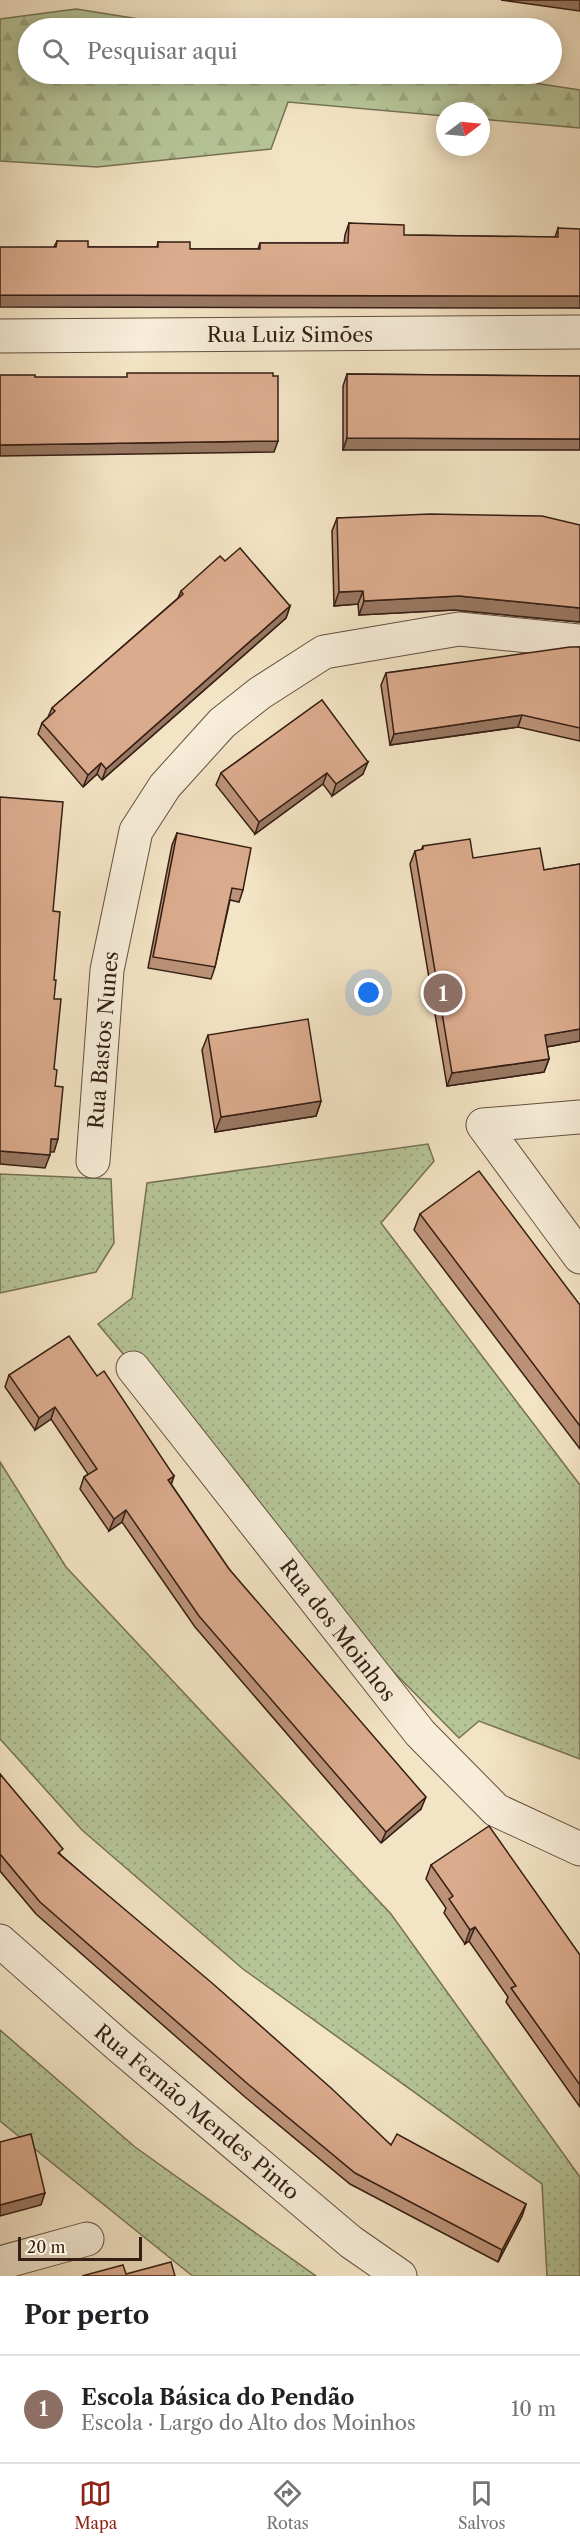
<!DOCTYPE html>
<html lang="pt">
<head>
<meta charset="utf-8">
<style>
  body { margin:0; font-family:"Libre Caslon Text",serif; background:#f6f6f6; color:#202124 }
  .compass { position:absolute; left:436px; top:102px; width:54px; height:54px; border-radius:50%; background:#fff; box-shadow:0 3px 15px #0003; rotate:74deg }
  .scale { position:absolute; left:18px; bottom:15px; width:124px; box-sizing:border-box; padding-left:6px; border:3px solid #351e14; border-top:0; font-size:16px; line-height:21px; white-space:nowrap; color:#351e14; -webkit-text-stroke:4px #f7edd9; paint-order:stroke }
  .you { position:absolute; left:369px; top:993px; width:21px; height:21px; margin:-15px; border:4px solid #fff; border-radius:50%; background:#1a73e8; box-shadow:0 0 0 9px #1a73e833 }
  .badge { display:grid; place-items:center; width:39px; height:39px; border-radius:50%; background:#8f2418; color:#fff; font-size:20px; font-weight:700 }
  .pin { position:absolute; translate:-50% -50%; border:3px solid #fff; box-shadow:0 2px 6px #0006 }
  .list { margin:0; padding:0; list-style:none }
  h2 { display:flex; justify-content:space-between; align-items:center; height:78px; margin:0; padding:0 24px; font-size:26px }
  h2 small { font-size:20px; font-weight:400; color:#757577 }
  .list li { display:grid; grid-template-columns:39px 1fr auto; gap:18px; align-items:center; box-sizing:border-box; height:108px; padding:0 24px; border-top:2px solid #e0e0e0 }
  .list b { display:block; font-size:22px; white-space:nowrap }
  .list p { margin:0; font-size:20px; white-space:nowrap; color:#757577 }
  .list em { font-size:20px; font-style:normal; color:#757577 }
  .icon { flex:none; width:33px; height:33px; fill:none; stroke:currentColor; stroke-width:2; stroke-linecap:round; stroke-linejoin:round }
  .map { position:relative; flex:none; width:580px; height:2276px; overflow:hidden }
  .search { position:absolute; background:#fff; box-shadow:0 3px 15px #0003; left:18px; right:18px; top:18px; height:66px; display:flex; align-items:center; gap:15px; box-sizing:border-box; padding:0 21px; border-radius:33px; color:#757577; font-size:22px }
  .sheet { height:186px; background:#fff }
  nav { display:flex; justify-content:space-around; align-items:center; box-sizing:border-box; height:84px; border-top:2px solid #e0e0e0; background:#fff; font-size:16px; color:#757577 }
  nav a { display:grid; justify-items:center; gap:3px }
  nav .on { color:#8f2418 }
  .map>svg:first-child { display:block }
  .green { fill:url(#green-dots); stroke:#767256; stroke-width:1.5 }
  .forest { fill:url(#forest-firs); stroke:#767256; stroke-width:1.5 }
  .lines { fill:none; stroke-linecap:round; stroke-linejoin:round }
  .minor-casing { stroke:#645040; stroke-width:35 }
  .minor { stroke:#f7edd9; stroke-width:33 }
  .wall { fill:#bc9379; stroke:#351e14; stroke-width:1.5 }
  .shaded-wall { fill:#997863; stroke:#351e14; stroke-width:1.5 }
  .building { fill:#dbab8d; stroke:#351e14; stroke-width:1.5 }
  .labels { text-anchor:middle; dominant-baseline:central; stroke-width:4.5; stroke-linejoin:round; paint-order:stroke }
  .street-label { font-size:21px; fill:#351e14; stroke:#f7edd9 }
</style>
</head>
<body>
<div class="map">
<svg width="580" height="2276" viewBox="0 0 580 2276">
  <defs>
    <pattern id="green-dots" width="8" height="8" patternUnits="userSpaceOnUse" patternTransform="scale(1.5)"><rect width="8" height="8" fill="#b6c598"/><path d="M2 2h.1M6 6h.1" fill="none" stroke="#9da982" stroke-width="1.8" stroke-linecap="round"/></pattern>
    <pattern id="forest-firs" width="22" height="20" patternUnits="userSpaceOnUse" patternTransform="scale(1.5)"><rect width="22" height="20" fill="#b6c598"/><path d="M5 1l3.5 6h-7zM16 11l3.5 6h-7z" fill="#9da982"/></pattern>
  </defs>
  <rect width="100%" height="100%" fill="#f3e4c5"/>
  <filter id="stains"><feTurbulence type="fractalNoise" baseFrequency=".00333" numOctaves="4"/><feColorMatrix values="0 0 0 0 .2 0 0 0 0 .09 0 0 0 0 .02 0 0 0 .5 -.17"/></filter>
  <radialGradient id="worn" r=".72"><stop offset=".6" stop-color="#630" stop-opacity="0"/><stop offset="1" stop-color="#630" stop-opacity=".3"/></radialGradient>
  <!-- green -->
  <g class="green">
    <polygon points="428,1144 434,1161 381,1223 580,1485 580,1759 479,1721 459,1738 379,1657 98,1324 132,1298 147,1183"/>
    <polygon points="0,1174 111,1179 114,1243 96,1272 0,1293"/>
    <polygon points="0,1462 66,1567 391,1914 580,2177 580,2276 547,2276 542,2184 243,1969 82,1830 0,1739"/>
    <polygon points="0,2030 135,2147 316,2276 193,2276 190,2274 0,2121"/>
  </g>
  <!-- forest -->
  <polygon class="forest" points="76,9 196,28 28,28 28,74 476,74 580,90 580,128 481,119 481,111 445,111 445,116 288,102 271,149 97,167 0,161 0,19"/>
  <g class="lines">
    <defs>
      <g id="minor">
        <polyline points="0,336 580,332"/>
        <polyline points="580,1117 483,1125 580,1257"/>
        <polyline points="93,1161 107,970 136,831 165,786 222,723 260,693 324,652 459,629 580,641"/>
        <polyline points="133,1368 420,1733 496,1810 580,1849"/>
        <polyline points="0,1941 119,2046 351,2242 400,2276"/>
        <polyline points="0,2263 87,2239"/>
      </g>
    </defs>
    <!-- minor casing -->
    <use href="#minor" class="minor-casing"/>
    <!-- minor -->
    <use href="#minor" class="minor"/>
  </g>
  <!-- wall -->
  <g class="wall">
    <polygon points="349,223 404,235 555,237 558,228 580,308 54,247 57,241 88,247 157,247 158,242 190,249 258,249 260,243 344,243 345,235"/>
    <polygon points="347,374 580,376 343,450 343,386"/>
    <polygon points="337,518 580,525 580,622 454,610 359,615 358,604 334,606 332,531"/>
    <polygon points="225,561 290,606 286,618 102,780 97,774 83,787 38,734 42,723 48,717 52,708 178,598 181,591"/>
    <polygon points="580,647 580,741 518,727 390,745 381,685 386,673"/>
    <polygon points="322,700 363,774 332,796 323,784 255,834 216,785 221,773"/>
    <polygon points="177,833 243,890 239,902 230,900 215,967 211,979 148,968 172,845"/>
    <polygon points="423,846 473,858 544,870 580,864 580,1041 547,1047 549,1059 544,1072 447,1086 410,864 415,851 421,850"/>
    <polygon points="208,1035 321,1101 316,1116 215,1132 202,1050"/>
    <polygon points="420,1214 580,1305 580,1449 414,1230"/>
    <polygon points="9,1375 97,1376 174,1476 171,1484 229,1569 421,1809 381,1843 195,1627 122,1522 109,1531 80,1489 84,1477 88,1474 51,1419 35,1430 5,1387"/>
    <polygon points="0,1774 61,1855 391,2145 526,2204 522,2216 498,2262 350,2184 245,2097 36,1914 0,1871"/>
    <polygon points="431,1865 580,1955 580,2107 506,2002 508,1997 469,1941 465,1944 444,1913 446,1908 426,1879"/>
  </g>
  <!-- shaded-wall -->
  <g class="shaded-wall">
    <polygon points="501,0 580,0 580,11"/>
    <polygon points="0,295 580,296 580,308 0,307"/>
    <polygon points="347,438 580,439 580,450 343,450"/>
    <polygon points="278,441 274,452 0,456 0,445"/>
    <polygon points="363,591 358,604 334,606 339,592"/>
    <polygon points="459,596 580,608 580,622 454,610 359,615 364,601"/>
    <polygon points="290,606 286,618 102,780 106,769"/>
    <polygon points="522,715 518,727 390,745 394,734"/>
    <polygon points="368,762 363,774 332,796 336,784"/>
    <polygon points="101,763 97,774 83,787 88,775"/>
    <polygon points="327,773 323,784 255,834 259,822"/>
    <polygon points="580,1029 580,1041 540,1048 545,1035"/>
    <polygon points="549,1059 544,1072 447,1086 452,1073"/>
    <polygon points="321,1101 316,1116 215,1132 221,1117"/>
    <polygon points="51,1139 58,1139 54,1152 46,1152"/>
    <polygon points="0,1151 50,1155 45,1168 0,1164"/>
    <polygon points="55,1407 51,1419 35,1430 39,1418"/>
    <polygon points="174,1476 170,1488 168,1480"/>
    <polygon points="126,1510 122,1522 109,1531 114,1519"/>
    <polygon points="426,1797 421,1809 381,1843 386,1832"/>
    <polygon points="475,1927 469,1941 465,1944 470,1930"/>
    <polygon points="45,2193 41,2205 0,2216 0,2205"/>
    <polygon points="526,2204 522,2216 498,2262 502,2250"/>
  </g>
  <!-- building -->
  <g class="building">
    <polygon points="349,223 404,225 404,235 558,237 558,228 580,229 580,296 0,295 0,247 56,247 57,241 88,241 88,247 158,247 158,242 190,242 190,249 260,249 260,243 348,243"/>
    <polygon points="127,373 273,373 273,376 278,376 278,441 0,445 0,375 35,375 35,377 127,377"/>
    <polygon points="347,374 580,376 580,439 347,438"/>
    <polygon points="430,514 542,516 580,525 580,608 459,596 364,601 363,591 339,592 337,518"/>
    <polygon points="240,548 290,606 106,769 101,763 88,775 42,723 55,711 52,708 183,594 181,591 220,556 225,561"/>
    <polygon points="570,647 580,647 580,728 522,715 394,734 386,673"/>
    <polygon points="322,700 368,762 336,784 327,773 259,822 221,773"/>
    <polygon points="0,797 63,802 53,911 60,912 54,980 56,980 54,999 61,999 54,1069 57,1070 55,1086 63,1087 58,1139 51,1139 50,1155 0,1151"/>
    <polygon points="177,833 251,848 243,890 232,888 215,967 153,957"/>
    <polygon points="470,839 473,858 540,848 544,870 580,864 580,1029 545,1035 549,1059 452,1073 415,851 423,849 423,846"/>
    <polygon points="308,1019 321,1101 221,1117 208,1035"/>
    <polygon points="479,1171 580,1305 580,1426 420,1214"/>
    <polygon points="69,1336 97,1376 104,1371 174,1476 168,1480 229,1569 426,1797 386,1832 199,1616 126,1510 114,1519 84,1477 97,1469 55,1407 39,1418 9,1375"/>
    <polygon points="0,1774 63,1849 58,1853 212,1983 331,2088 391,2145 397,2134 526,2204 502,2250 355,2173 249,2085 40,1902 0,1854"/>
    <polygon points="489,1826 580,1955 580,2085 511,1988 516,1986 475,1927 470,1930 449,1899 453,1896 431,1865"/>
    <polygon points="31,2134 45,2193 0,2205 0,2142"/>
    <polygon points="171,2262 175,2276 82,2276 123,2265 126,2274"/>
  </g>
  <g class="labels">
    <!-- street labels -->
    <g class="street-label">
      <text x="290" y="334">Rua Luiz Simões</text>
      <text transform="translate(103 1040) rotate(-85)">Rua Bastos Nunes</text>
      <text transform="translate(338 1630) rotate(52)">Rua dos Moinhos</text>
      <text transform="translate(197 2112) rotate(40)">Rua Fernão Mendes Pinto</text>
    </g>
  </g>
  <rect width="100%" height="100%" filter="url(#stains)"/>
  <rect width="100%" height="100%" fill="url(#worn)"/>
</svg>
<svg class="compass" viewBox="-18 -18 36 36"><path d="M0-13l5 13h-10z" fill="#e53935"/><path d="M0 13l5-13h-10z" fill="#757577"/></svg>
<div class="scale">20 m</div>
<div class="you"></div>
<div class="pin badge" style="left:443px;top:993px;background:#8d6e63">1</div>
<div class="search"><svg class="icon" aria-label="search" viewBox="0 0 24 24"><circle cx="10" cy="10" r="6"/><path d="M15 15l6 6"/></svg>Pesquisar aqui</div>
</div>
<section class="sheet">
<h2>Por perto<small></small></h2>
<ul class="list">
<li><span class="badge" style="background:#8d6e63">1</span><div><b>Escola Básica do Pendão</b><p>Escola · Largo do Alto dos Moinhos</p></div><em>10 m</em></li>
</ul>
</section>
<nav>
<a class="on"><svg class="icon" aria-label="map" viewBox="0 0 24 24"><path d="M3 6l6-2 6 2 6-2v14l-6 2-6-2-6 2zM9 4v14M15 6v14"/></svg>Mapa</a>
<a><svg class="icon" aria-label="directions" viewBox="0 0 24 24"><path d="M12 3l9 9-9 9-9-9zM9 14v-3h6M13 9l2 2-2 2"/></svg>Rotas</a>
<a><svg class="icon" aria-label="saved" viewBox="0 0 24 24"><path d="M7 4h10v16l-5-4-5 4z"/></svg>Salvos</a>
</nav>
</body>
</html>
